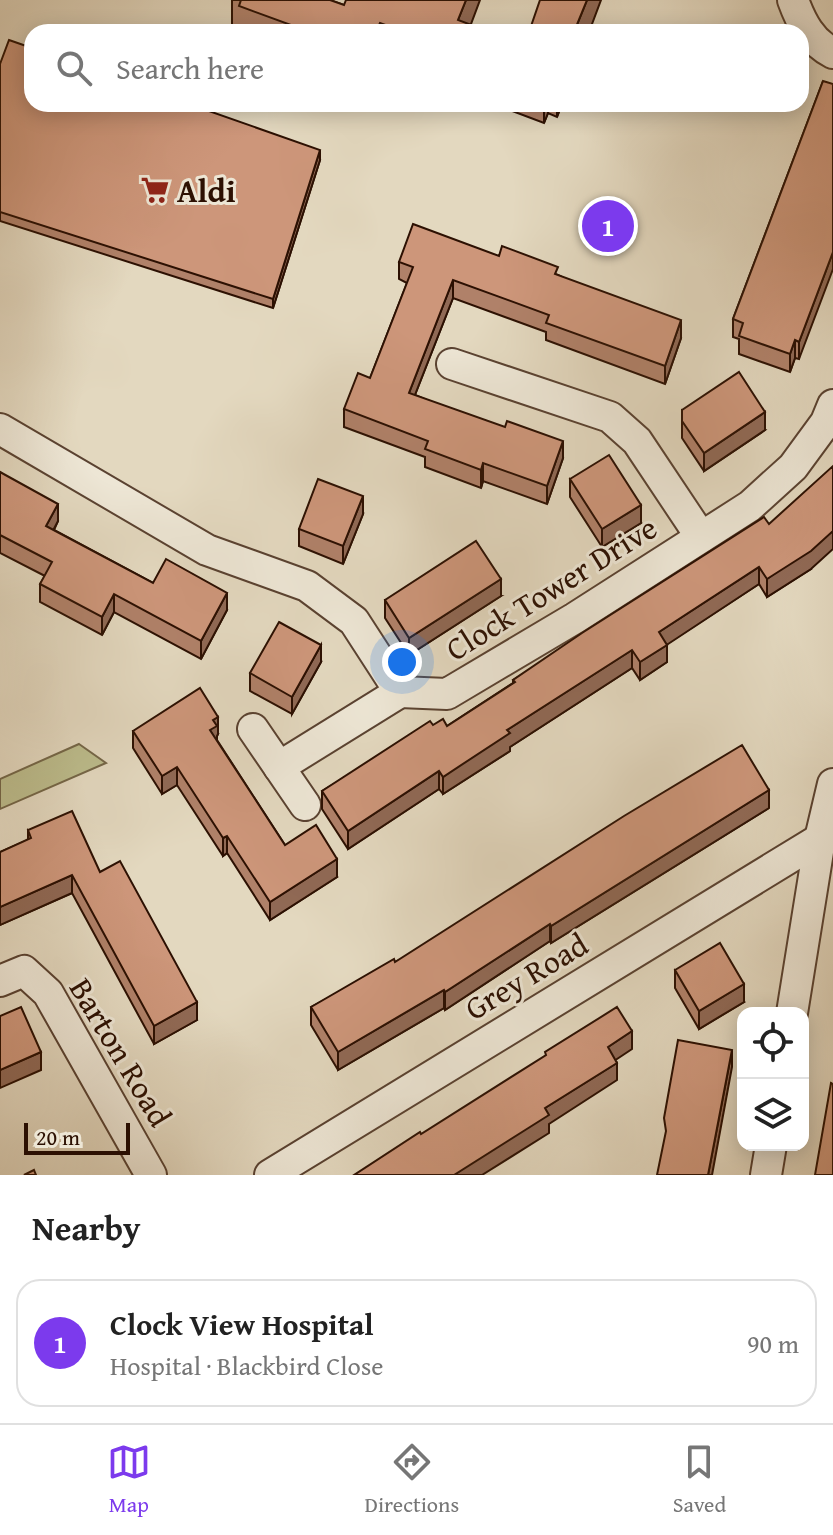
<!DOCTYPE html>
<html lang="en">
<head>
<meta charset="utf-8">
<style>
  body { margin:0; font-family:"Gentium Book Plus",serif; background:#f6f6f6; color:#222 }
  .controls { position:absolute; right:24px; bottom:24px; display:grid; overflow:hidden; border-radius:16px; box-shadow:0 4px 20px #0003 }
  .controls button { width:72px; height:72px; display:grid; place-items:center; padding:0; border:0; border-bottom:2px solid #e0e0e0; background:#fff; color:#222; font:40px sans-serif }
  .scale { position:absolute; left:24px; bottom:20px; width:106px; box-sizing:border-box; padding-left:8px; border:4px solid #2c1002; border-top:0; font-size:22px; line-height:28px; white-space:nowrap; color:#2c1002; -webkit-text-stroke:6px #ede6d5; paint-order:stroke }
  .you { position:absolute; left:402px; top:662px; width:28px; height:28px; margin:-20px; border:6px solid #fff; border-radius:50%; background:#1a73e8; box-shadow:0 0 0 12px #1a73e833 }
  .badge { display:grid; place-items:center; width:52px; height:52px; border-radius:50%; background:#7c3aed; color:#fff; font-size:26px; font-weight:700 }
  .pin { position:absolute; translate:-50% -50%; border:4px solid #fff; box-shadow:0 2px 8px #0006 }
  .list { margin:0; padding:0; list-style:none }
  h2 { display:flex; justify-content:space-between; align-items:center; height:104px; margin:0; padding:0 32px; font-size:34px }
  h2 small { font-size:26px; font-weight:400; color:#767676 }
  .list li { display:grid; grid-template-columns:52px 1fr auto; gap:24px; align-items:center; box-sizing:border-box; height:128px; margin:0 16px 16px; padding:0 16px; border:2px solid #e0e0e0; border-radius:24px }
  .list b { display:block; font-size:30px; white-space:nowrap }
  .list p { margin:0; font-size:26px; white-space:nowrap; color:#767676 }
  .list em { font-size:26px; font-style:normal; color:#767676 }
  .icon { flex:none; width:44px; height:44px; fill:none; stroke:currentColor; stroke-width:2; stroke-linecap:round; stroke-linejoin:round }
  .map { position:relative; flex:none; width:833px; height:1175px; overflow:hidden }
  .search { position:absolute; background:#fff; box-shadow:0 4px 20px #0003; left:24px; right:24px; top:24px; height:88px; display:flex; align-items:center; gap:20px; box-sizing:border-box; padding:0 28px; border-radius:24px; color:#767676; font-size:30px }
  .sheet { height:248px; background:#fff }
  nav { display:flex; justify-content:space-around; align-items:center; box-sizing:border-box; height:112px; border-top:2px solid #e0e0e0; background:#fff; font-size:22px; color:#767676 }
  nav a { display:grid; justify-items:center; gap:4px }
  nav .on { color:#7c3aed }
  .map>svg:first-child { display:block }
  .green { fill:#bcbc8c; stroke:#746647; stroke-width:2 }
  .lines { fill:none; stroke-linecap:round; stroke-linejoin:round }
  .street-casing { stroke:#5a4231; stroke-width:34 }
  .street { stroke:#ede6d5; stroke-width:30 }
  .wall { fill:#b08169; stroke:#2c1002; stroke-width:2 }
  .shaded-wall { fill:#906955; stroke:#2c1002; stroke-width:2 }
  .building { fill:#cd967a; stroke:#2c1002; stroke-width:2 }
  .labels { text-anchor:middle; dominant-baseline:central; stroke-width:6; stroke-linejoin:round; paint-order:stroke }
  .poi-label { font-size:32px; font-weight:bold; fill:#2c1002; stroke:#ede6d5; text-anchor:start }
  .street-label { font-size:32px; fill:#2c1002; stroke:#ede6d5 }
</style>
</head>
<body>
<div class="map">
<svg width="833" height="1175" viewBox="0 0 833 1175">
  <rect width="100%" height="100%" fill="#e3d8bf"/>
  <filter id="stains"><feTurbulence type="fractalNoise" baseFrequency=".0025" numOctaves="4"/><feColorMatrix values="0 0 0 0 .2 0 0 0 0 .09 0 0 0 0 .02 0 0 0 .5 -.17"/></filter>
  <radialGradient id="worn" r=".72"><stop offset=".6" stop-color="#630" stop-opacity="0"/><stop offset="1" stop-color="#630" stop-opacity=".3"/></radialGradient>
  <!-- green -->
  <polygon class="green" points="79,744 106,763 0,809 0,779"/>
  <g class="lines">
    <defs>
      <g id="street">
        <path d="M793,0C801,22 811,42 833,53"/>
        <polyline points="452,364 610,417 637,441 701,537"/>
        <polyline points="0,429 207,550 307,586 354,621 400,692 447,694 575,618 750,506 793,467 826,422 833,405"/>
        <polyline points="253,729 305,805"/>
        <polyline points="279,767 400,692"/>
        <polyline points="0,981 24,971 48,993 151,1175"/>
        <polyline points="792,1013 820,839 833,784"/>
        <polyline points="270,1175 820,839"/>
        <polyline points="766,1175 771,1145"/>
      </g>
    </defs>
    <!-- street casing -->
    <use href="#street" class="street-casing"/>
    <!-- street -->
    <use href="#street" class="street"/>
  </g>
  <!-- wall -->
  <g class="wall">
    <polygon points="232,0 330,0 344,5 471,25 490,32 239,32 239,30 232,27"/>
    <polygon points="0,64 320,160 273,308 0,221"/>
    <polygon points="823,81 799,359 795,358 790,372 739,354 739,339 733,337 733,319"/>
    <polygon points="494,104 562,104 557,117 548,113 544,123"/>
    <polygon points="499,256 558,275 681,338 665,384 546,340 546,332 453,298 415,395 563,458 547,504 483,481 481,488 425,467 425,457 344,427 344,409 370,378 407,283 399,279 399,262"/>
    <polygon points="682,410 765,430 704,471 682,438"/>
    <polygon points="0,472 58,521 54,530 153,583 227,610 201,659 114,612 102,635 40,602 40,584 45,576 0,553"/>
    <polygon points="570,479 641,523 602,547 570,497"/>
    <polygon points="363,514 343,564 299,546 299,529"/>
    <polygon points="769,524 811,569 767,597 759,584 667,644 667,662 640,680 632,668 510,747 510,751 443,794 439,789 348,849 322,809 322,791 433,725 447,726 513,683 513,680"/>
    <polygon points="501,596 409,655 385,618 385,600"/>
    <polygon points="321,662 292,714 250,691 250,673"/>
    <polygon points="133,731 218,734 217,736 217,740 285,845 337,877 270,920 227,853 223,856 177,785 162,794 133,748"/>
    <polygon points="769,808 551,943 550,941 445,1010 444,1008 338,1070 311,1025 311,1007 395,962"/>
    <polygon points="28,830 100,872 197,1020 154,1044 72,893 0,925 0,852 28,840"/>
    <polygon points="675,970 744,1002 699,1029 675,988"/>
  </g>
  <!-- shaded-wall -->
  <g class="shaded-wall">
    <polygon points="466,0 480,0 468,32 458,20"/>
    <polygon points="587,0 601,0 589,32 574,32"/>
    <polygon points="544,104 548,104 548,113 544,123"/>
    <polygon points="557,104 562,104 557,117"/>
    <polygon points="320,150 320,160 273,308 273,299"/>
    <polygon points="833,252 833,269 799,359 799,342"/>
    <polygon points="453,280 453,298 409,410 409,393"/>
    <polygon points="681,320 681,338 665,384 665,366"/>
    <polygon points="795,340 795,358 790,372 790,354"/>
    <polygon points="765,412 765,430 704,471 704,453"/>
    <polygon points="563,441 563,458 547,504 547,486"/>
    <polygon points="483,463 483,481 481,488 481,470"/>
    <polygon points="363,496 363,514 343,564 343,546"/>
    <polygon points="58,504 58,521 46,544 46,526"/>
    <polygon points="641,505 641,523 602,547 602,529"/>
    <polygon points="833,531 833,549 811,569 767,597 767,579"/>
    <polygon points="759,567 759,584 659,650 659,632"/>
    <polygon points="501,579 501,596 409,655 409,638"/>
    <polygon points="227,593 227,610 201,659 201,641"/>
    <polygon points="114,594 114,612 102,635 102,617"/>
    <polygon points="321,645 321,662 292,714 292,697"/>
    <polygon points="667,645 667,662 640,680 640,662"/>
    <polygon points="632,650 632,668 510,747 510,751 443,794 443,777 507,730"/>
    <polygon points="218,717 218,734 217,736 217,744 210,730 213,720"/>
    <polygon points="177,767 177,785 162,794 162,776"/>
    <polygon points="439,771 439,789 348,849 348,831"/>
    <polygon points="769,790 769,808 551,943 551,926"/>
    <polygon points="227,836 227,853 223,856 223,838"/>
    <polygon points="337,859 337,877 270,920 270,902"/>
    <polygon points="72,875 72,893 0,925 0,907"/>
    <polygon points="550,924 550,941 445,1010 445,992"/>
    <polygon points="744,984 744,1002 699,1029 699,1011"/>
    <polygon points="444,990 444,1008 338,1070 338,1052"/>
    <polygon points="197,1002 197,1020 154,1044 154,1026"/>
    <polygon points="632,1031 632,1049 608,1065 608,1047"/>
    <polygon points="732,1050 732,1067 712,1175 708,1175"/>
    <polygon points="41,1052 41,1070 0,1088 0,1070"/>
    <polygon points="617,1063 617,1080 549,1124 549,1133 482,1175 454,1175 545,1108"/>
  </g>
  <!-- building -->
  <g class="building">
    <polygon points="241,0 330,0 344,5 346,0 466,0 458,20 490,32 405,32 380,23 376,32 350,32 338,28 336,32 310,32 239,6"/>
    <polygon points="540,0 587,0 574,32 529,32"/>
    <polygon points="9,40 32,48 32,104 189,104 320,150 273,299 0,212 0,64"/>
    <polygon points="823,81 833,84 833,252 799,342 795,340 790,354 739,336 743,323 733,319"/>
    <polygon points="413,224 499,256 502,246 558,267 555,274 681,320 665,366 546,323 549,315 453,280 409,393 505,427 507,421 563,441 547,486 483,463 481,470 425,449 428,441 344,409 358,373 370,378 413,267 399,262"/>
    <polygon points="739,372 765,412 704,453 682,421 682,410"/>
    <polygon points="609,455 641,505 602,529 570,479"/>
    <polygon points="833,466 833,531 811,551 767,579 759,567 659,632 667,645 640,662 632,650 507,730 510,733 443,777 439,771 348,831 322,791 430,721 433,725 443,719 447,726 515,682 513,680 582,633 764,517 769,524"/>
    <polygon points="0,472 58,504 46,526 153,583 166,559 227,593 201,641 114,594 102,617 40,584 52,562 0,535"/>
    <polygon points="318,479 363,496 343,546 299,529"/>
    <polygon points="476,541 501,579 409,638 385,600"/>
    <polygon points="279,622 321,645 292,697 250,673"/>
    <polygon points="200,688 218,717 213,720 217,726 210,730 285,845 316,825 337,859 270,902 227,836 223,838 177,767 162,776 133,731"/>
    <polygon points="742,745 769,790 551,926 550,924 445,992 444,990 338,1052 311,1007 394,959 395,962 624,816"/>
    <polygon points="72,811 100,872 120,861 197,1002 154,1026 72,875 0,907 0,852 31,838 28,830"/>
    <polygon points="720,943 744,984 699,1011 675,970"/>
    <polygon points="21,1007 41,1052 0,1070 0,1016"/>
    <polygon points="617,1007 632,1031 608,1047 617,1063 545,1108 549,1115 454,1175 354,1175 420,1132 421,1134 546,1055 545,1052"/>
    <polygon points="678,1040 732,1050 708,1175 657,1175 666,1131 664,1118"/>
    <polygon points="831,1083 833,1084 833,1175 815,1175"/>
    <polygon points="34,1170 36,1175 24,1175"/>
  </g>
  <!-- icons -->
  <defs>
    <symbol id="supermarket-bare" viewBox="-9 -9 18 18"><path d="M-6-5.5h2.5l.6 2H6L4.5 2H-2.5L-4.4-4H-6ZM-1.5 3.2a1.3 1.3 0 1 0 .1 0ZM3 3.2a1.3 1.3 0 1 0 .1 0Z" fill="#8f2418" stroke="#ede6d5" stroke-width="2.5" paint-order="stroke"/></symbol>
  </defs>
  <g fill-rule="evenodd">
    <use href="#supermarket-bare" x="135" y="170" width="40" height="40"/>
  </g>
  <g class="labels">
    <!-- poi labels -->
    <g class="poi-label">
      <text x="177" y="190">Aldi</text>
    </g>
    <!-- street labels -->
    <g class="street-label">
      <text transform="translate(551 588) rotate(-32)">Clock Tower Drive</text>
      <text transform="translate(526 976) rotate(-31)">Grey Road</text>
      <text transform="translate(121 1052) rotate(59)">Barton Road</text>
    </g>
  </g>
  <rect width="100%" height="100%" filter="url(#stains)"/>
  <rect width="100%" height="100%" fill="url(#worn)"/>
</svg>
<div class="controls">
<button><svg class="icon" aria-label="locate" viewBox="0 0 24 24"><circle cx="12" cy="12" r="6"/><path d="M12 2v4M12 18v4M2 12h4M18 12h4"/></svg></button>
<button><svg class="icon" aria-label="layers" viewBox="0 0 24 24"><path d="M12 4l9 5-9 5-9-5zM3 14l9 5 9-5"/></svg></button>
</div>
<div class="scale">20 m</div>
<div class="you"></div>
<div class="pin badge" style="left:608px;top:226px">1</div>
<div class="search"><svg class="icon" aria-label="search" viewBox="0 0 24 24"><circle cx="10" cy="10" r="6"/><path d="M15 15l6 6"/></svg>Search here</div>
</div>
<section class="sheet">
<h2>Nearby<small></small></h2>
<ul class="list">
<li><span class="badge">1</span><div><b>Clock View Hospital</b><p>Hospital · Blackbird Close</p></div><em>90 m</em></li>
</ul>
</section>
<nav>
<a class="on"><svg class="icon" aria-label="map" viewBox="0 0 24 24"><path d="M3 6l6-2 6 2 6-2v14l-6 2-6-2-6 2zM9 4v14M15 6v14"/></svg>Map</a>
<a><svg class="icon" aria-label="directions" viewBox="0 0 24 24"><path d="M12 3l9 9-9 9-9-9zM9 14v-3h6M13 9l2 2-2 2"/></svg>Directions</a>
<a><svg class="icon" aria-label="saved" viewBox="0 0 24 24"><path d="M7 4h10v16l-5-4-5 4z"/></svg>Saved</a>
</nav>
</body>
</html>
